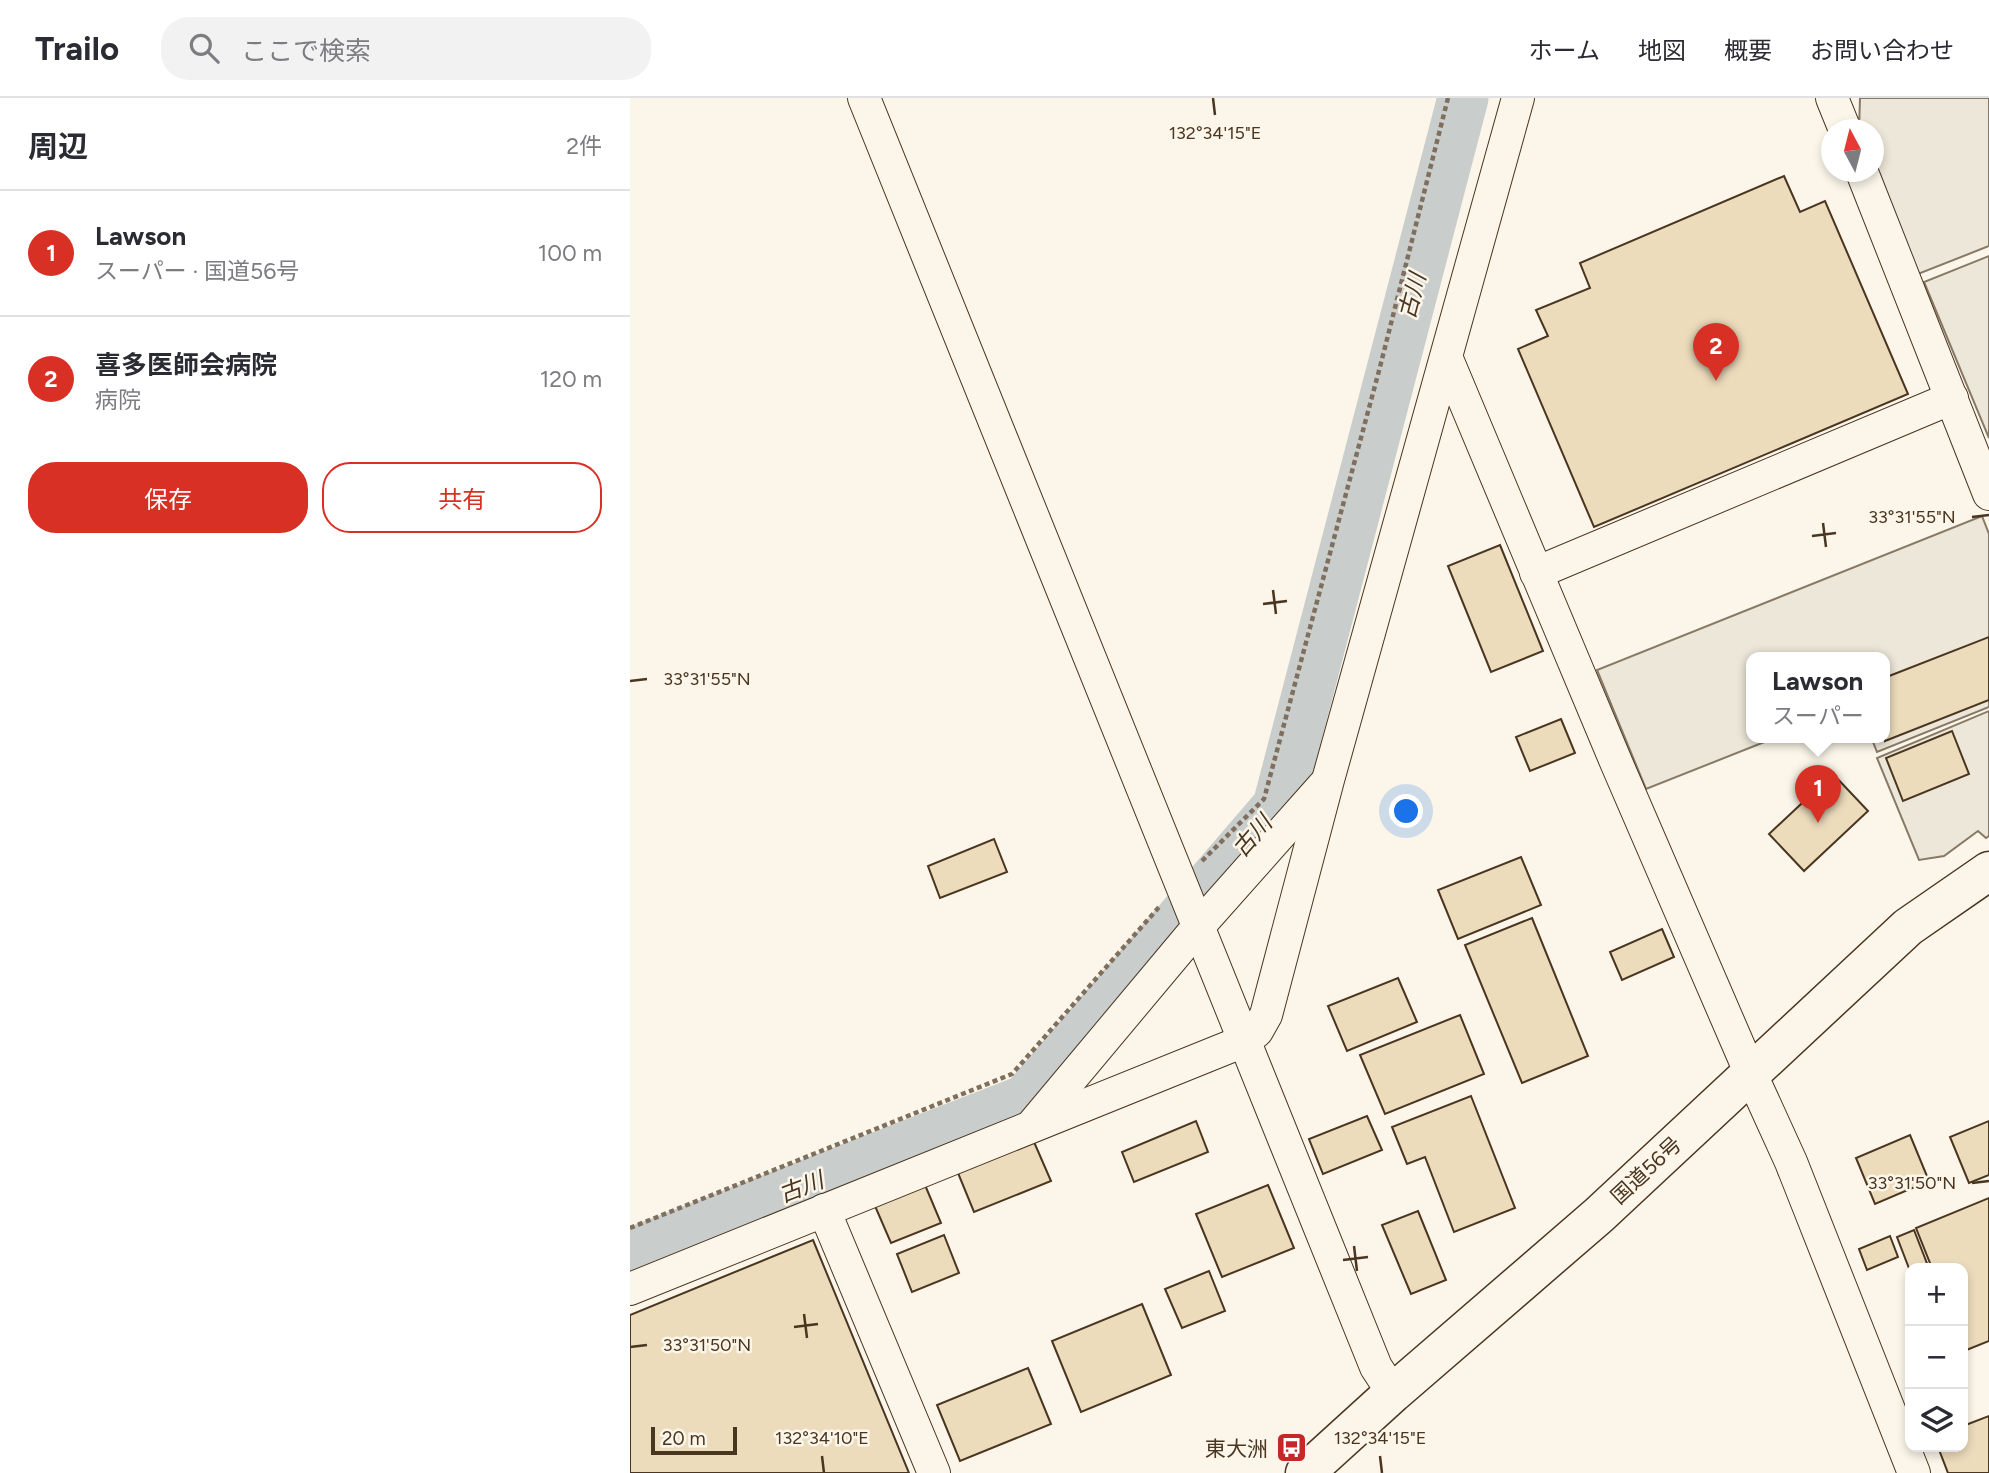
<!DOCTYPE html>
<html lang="ja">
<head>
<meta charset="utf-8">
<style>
  body { margin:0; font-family:Figtree,"Noto Sans JP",sans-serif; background:#f2f2f3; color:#2b2b33 }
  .controls { position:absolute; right:21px; bottom:21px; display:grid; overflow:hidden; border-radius:14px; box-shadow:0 4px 10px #0003 }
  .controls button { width:63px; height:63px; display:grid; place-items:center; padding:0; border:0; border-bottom:2px solid #e1e1e2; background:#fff; color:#2b2b33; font:35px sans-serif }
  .compass { position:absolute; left:1191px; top:21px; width:63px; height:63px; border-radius:50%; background:#fff; box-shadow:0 4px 10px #0003; rotate:353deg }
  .scale { position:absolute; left:21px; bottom:18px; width:86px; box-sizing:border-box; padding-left:7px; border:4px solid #4a3520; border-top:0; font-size:19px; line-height:24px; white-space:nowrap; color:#4a3520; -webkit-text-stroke:5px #fbf6e9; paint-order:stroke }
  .you { position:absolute; left:777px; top:714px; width:24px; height:24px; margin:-18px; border:5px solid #fff; border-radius:50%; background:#1a73e8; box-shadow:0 0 0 10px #1a73e833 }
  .badge { display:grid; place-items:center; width:46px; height:46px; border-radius:50%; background:#d93025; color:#fff; font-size:23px; font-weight:700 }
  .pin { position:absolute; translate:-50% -58px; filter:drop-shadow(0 2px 4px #0008) }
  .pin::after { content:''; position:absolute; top:37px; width:24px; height:21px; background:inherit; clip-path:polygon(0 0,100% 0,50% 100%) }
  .popup { position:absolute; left:1116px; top:554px; width:144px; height:91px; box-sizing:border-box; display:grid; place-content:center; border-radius:14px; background:#fff; filter:drop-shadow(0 2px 5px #0005); font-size:23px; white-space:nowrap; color:#7c7c81 }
  .popup b { font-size:26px; color:#2b2b33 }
  .popup::after { content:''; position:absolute; left:50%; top:100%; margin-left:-14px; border:14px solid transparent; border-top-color:#fff }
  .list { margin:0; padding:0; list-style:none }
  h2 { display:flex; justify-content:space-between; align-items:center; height:91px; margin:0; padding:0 28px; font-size:30px }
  h2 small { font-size:23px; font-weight:400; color:#7c7c81 }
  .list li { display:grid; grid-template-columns:46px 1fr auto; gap:21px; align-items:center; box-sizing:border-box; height:126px; padding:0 28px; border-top:2px solid #e1e1e2 }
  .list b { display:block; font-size:26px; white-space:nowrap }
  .list p { margin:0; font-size:23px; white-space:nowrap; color:#7c7c81 }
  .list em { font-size:23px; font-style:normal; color:#7c7c81 }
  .actions { display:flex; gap:14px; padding:21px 28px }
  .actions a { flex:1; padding:16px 0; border:2px solid #d93025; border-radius:28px; text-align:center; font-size:24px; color:#d93025 }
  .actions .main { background:#d93025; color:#fff }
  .icon { flex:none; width:38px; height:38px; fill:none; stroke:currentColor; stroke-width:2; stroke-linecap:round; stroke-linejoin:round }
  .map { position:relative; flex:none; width:1359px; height:1375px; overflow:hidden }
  header { display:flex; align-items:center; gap:42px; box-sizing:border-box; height:98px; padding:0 35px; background:#fff; border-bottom:2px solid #e1e1e2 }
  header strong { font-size:33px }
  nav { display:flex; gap:38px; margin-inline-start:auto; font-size:24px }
  .search { width:490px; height:63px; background:#f2f2f3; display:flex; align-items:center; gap:18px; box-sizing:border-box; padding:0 24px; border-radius:28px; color:#7c7c81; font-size:26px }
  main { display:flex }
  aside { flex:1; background:#fff }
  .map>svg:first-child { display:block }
  .parking { fill:#ede7d9; stroke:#887966; stroke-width:2 }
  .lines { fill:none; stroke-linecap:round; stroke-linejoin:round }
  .river { stroke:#c9cecd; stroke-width:51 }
  .building { fill:#ecdcbc; stroke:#4a3520; stroke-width:2 }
  .minor-casing { stroke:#4a3520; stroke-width:34 }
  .highway-casing { stroke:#4a3520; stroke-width:41 }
  .path { stroke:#7f6f5c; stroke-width:4.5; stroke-dasharray:5 3.5; stroke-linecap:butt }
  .minor { stroke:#fbf6e9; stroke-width:32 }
  .highway { stroke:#fbf6e9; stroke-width:38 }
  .ticks { fill:none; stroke:#4a3520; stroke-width:2.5 }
  .labels { text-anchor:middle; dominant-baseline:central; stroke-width:5; stroke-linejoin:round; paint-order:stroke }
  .street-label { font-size:21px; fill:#4a3520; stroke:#fbf6e9 }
  .poi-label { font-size:21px; fill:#4a3520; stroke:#fbf6e9; text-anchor:end }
  .water-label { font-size:23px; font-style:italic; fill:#4a3520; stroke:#fbf6e9 }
  .ticks-label { font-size:18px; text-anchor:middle; fill:#4a3520; stroke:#fbf6e9; stroke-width:5; stroke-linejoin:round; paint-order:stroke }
</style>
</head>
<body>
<header>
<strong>Trailo</strong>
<div class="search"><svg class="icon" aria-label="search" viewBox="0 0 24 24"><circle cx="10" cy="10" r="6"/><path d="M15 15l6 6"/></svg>ここで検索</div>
<nav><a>ホーム</a><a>地図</a><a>概要</a><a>お問い合わせ</a></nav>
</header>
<main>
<aside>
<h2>周辺<small>2件</small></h2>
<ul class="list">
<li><span class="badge">1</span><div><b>Lawson</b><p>スーパー · 国道56号</p></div><em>100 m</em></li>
<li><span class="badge">2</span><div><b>喜多医師会病院</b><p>病院</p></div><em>120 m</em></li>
</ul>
<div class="actions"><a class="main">保存</a><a>共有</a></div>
</aside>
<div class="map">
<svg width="1359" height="1375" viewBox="0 0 1359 1375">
  <rect width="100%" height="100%" fill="#fbf6e9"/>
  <!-- parking -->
  <g class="parking">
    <polygon points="1230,0 1359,0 1359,148 1288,176 1244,68 1244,32 1229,32"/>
    <polygon points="1359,158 1359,340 1294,184"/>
    <polygon points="1352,418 1359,436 1359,609 1247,654 1241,639 1254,639 1254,559 1122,559 1122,639 1147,639 1016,691 967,572"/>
    <polygon points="1359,613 1359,738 1356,740 1348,733 1314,758 1289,762 1247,660"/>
  </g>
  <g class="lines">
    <!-- river -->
    <polyline class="river" points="0,1156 396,1002 648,708 833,0"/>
  </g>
  <!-- building -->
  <g class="building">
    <polygon points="1154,78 1170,114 1195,103 1278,296 964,429 888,251 918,238 906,212 960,190 950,165"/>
    <polygon points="870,447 913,553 861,574 818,468"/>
    <polygon points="1359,539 1359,602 1255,643 1254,580"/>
    <polygon points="931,621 945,655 900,673 886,639"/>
    <polygon points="1322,633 1339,676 1273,703 1256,660"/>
    <polygon points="1203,676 1238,713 1174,773 1139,736"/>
    <polygon points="364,741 377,774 310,800 298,768"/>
    <polygon points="891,759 911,807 828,841 808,792"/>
    <polygon points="902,820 958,958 892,985 835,847"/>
    <polygon points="1032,831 1044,859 992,882 980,854"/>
    <polygon points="768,880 787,924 717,953 698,908"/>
    <polygon points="830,917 854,976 755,1016 730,957"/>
    <polygon points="841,998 885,1110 824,1134 795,1059 777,1066 762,1029"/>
    <polygon points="737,1018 752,1052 693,1076 679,1041"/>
    <polygon points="566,1023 578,1054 504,1084 492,1054"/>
    <polygon points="1359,1023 1359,1077 1339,1085 1320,1039"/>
    <polygon points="1280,1037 1299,1083 1245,1106 1226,1060"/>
    <polygon points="404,1044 421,1083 344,1114 328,1075"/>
    <polygon points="295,1087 311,1125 261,1145 245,1108"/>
    <polygon points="638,1087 664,1150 592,1179 566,1116"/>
    <polygon points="1359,1100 1359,1243 1334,1253 1333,1170 1302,1170 1286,1130"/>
    <polygon points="788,1113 816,1182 781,1196 752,1127"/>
    <polygon points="1284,1132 1298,1168 1280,1170 1280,1173 1267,1139"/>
    <polygon points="314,1137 329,1175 282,1194 267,1156"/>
    <polygon points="1260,1138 1268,1159 1237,1172 1229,1151"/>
    <polygon points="183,1142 279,1375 0,1375 0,1217"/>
    <polygon points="579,1173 595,1213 552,1230 535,1191"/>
    <polygon points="512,1206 541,1277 451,1314 422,1243"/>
    <polygon points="398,1270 421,1326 330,1363 307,1307"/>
    <polygon points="1359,1318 1359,1375 1318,1375 1308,1349 1333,1349 1333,1328"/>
  </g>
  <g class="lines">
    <defs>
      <g id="minor">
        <polyline points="234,0 746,1269 763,1295"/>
        <polyline points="1202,0 1215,32"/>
        <polyline points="1232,74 1359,396"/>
        <polyline points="817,261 986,664 1120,974 1161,1064 1284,1375"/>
        <polyline points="906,475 1322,300"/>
        <polyline points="404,1025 568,829 694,687"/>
        <polyline points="194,1112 304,1375"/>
        <polyline points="0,1191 614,943 627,933 636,917 698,682 888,0"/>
      </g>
      <polyline id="highway" points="675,1375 763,1295 969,1117 1278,829 1359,773"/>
    </defs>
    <!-- minor casing -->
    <use href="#minor" class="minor-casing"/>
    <!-- highway casing -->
    <use href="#highway" class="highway-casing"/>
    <!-- path -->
    <g class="path">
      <polyline points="572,763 634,701 750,269 818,0"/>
      <polyline points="0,1130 382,976 530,808"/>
    </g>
    <!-- minor -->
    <use href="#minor" class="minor"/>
    <!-- highway -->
    <use href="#highway" class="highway"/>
  </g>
  <!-- ticks -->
  <path class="ticks" d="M583,0L585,17M1342,419L1359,417M1193,425L1196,449M1182,438L1206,435M643,492L646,516M633,506L657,503M0,583L17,581M1342,1085L1359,1083M724,1148L727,1173M713,1162L738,1159M174,1216L177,1240M164,1229L188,1226M0,1249L17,1247M192,1358L194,1375M750,1358L752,1375"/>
  <!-- icons -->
  <defs>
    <symbol id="bus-square" viewBox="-11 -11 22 22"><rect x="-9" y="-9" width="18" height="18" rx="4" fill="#c62828" stroke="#fbf6e9"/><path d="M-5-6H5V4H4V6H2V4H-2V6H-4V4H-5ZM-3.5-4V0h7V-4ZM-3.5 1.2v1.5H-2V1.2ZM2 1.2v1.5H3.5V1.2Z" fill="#fff"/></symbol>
  </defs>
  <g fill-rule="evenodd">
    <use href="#bus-square" x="644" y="1332" width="35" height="35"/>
  </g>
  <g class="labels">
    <!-- street labels -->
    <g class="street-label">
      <text transform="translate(1016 1072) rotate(-43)">国道56号</text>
    </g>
    <!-- poi labels -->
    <g class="poi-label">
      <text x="638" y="1350">東大洲</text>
    </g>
    <!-- water labels -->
    <g class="water-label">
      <text transform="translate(782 198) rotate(-75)">古川</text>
      <text transform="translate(622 738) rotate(-49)">古川</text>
      <text transform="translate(171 1089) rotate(-21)">古川</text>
    </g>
  </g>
  <g class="ticks-label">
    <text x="585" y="41">132°34'15"E</text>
    <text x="1282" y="425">33°31'55"N</text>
    <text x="77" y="587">33°31'55"N</text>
    <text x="1282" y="1091">33°31'50"N</text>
    <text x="77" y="1253">33°31'50"N</text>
    <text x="192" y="1346">132°34'10"E</text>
    <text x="750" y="1346">132°34'15"E</text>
  </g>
</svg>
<div class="controls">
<button>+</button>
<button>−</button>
<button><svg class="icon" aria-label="layers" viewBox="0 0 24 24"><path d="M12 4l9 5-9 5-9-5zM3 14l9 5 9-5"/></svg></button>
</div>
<svg class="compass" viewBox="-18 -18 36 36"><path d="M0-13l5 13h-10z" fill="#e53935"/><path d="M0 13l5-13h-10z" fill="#7c7c81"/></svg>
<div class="scale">20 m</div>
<div class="you"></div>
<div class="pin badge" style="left:1188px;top:725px">1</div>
<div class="popup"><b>Lawson</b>スーパー</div>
<div class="pin badge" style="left:1086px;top:283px">2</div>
</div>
</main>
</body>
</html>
